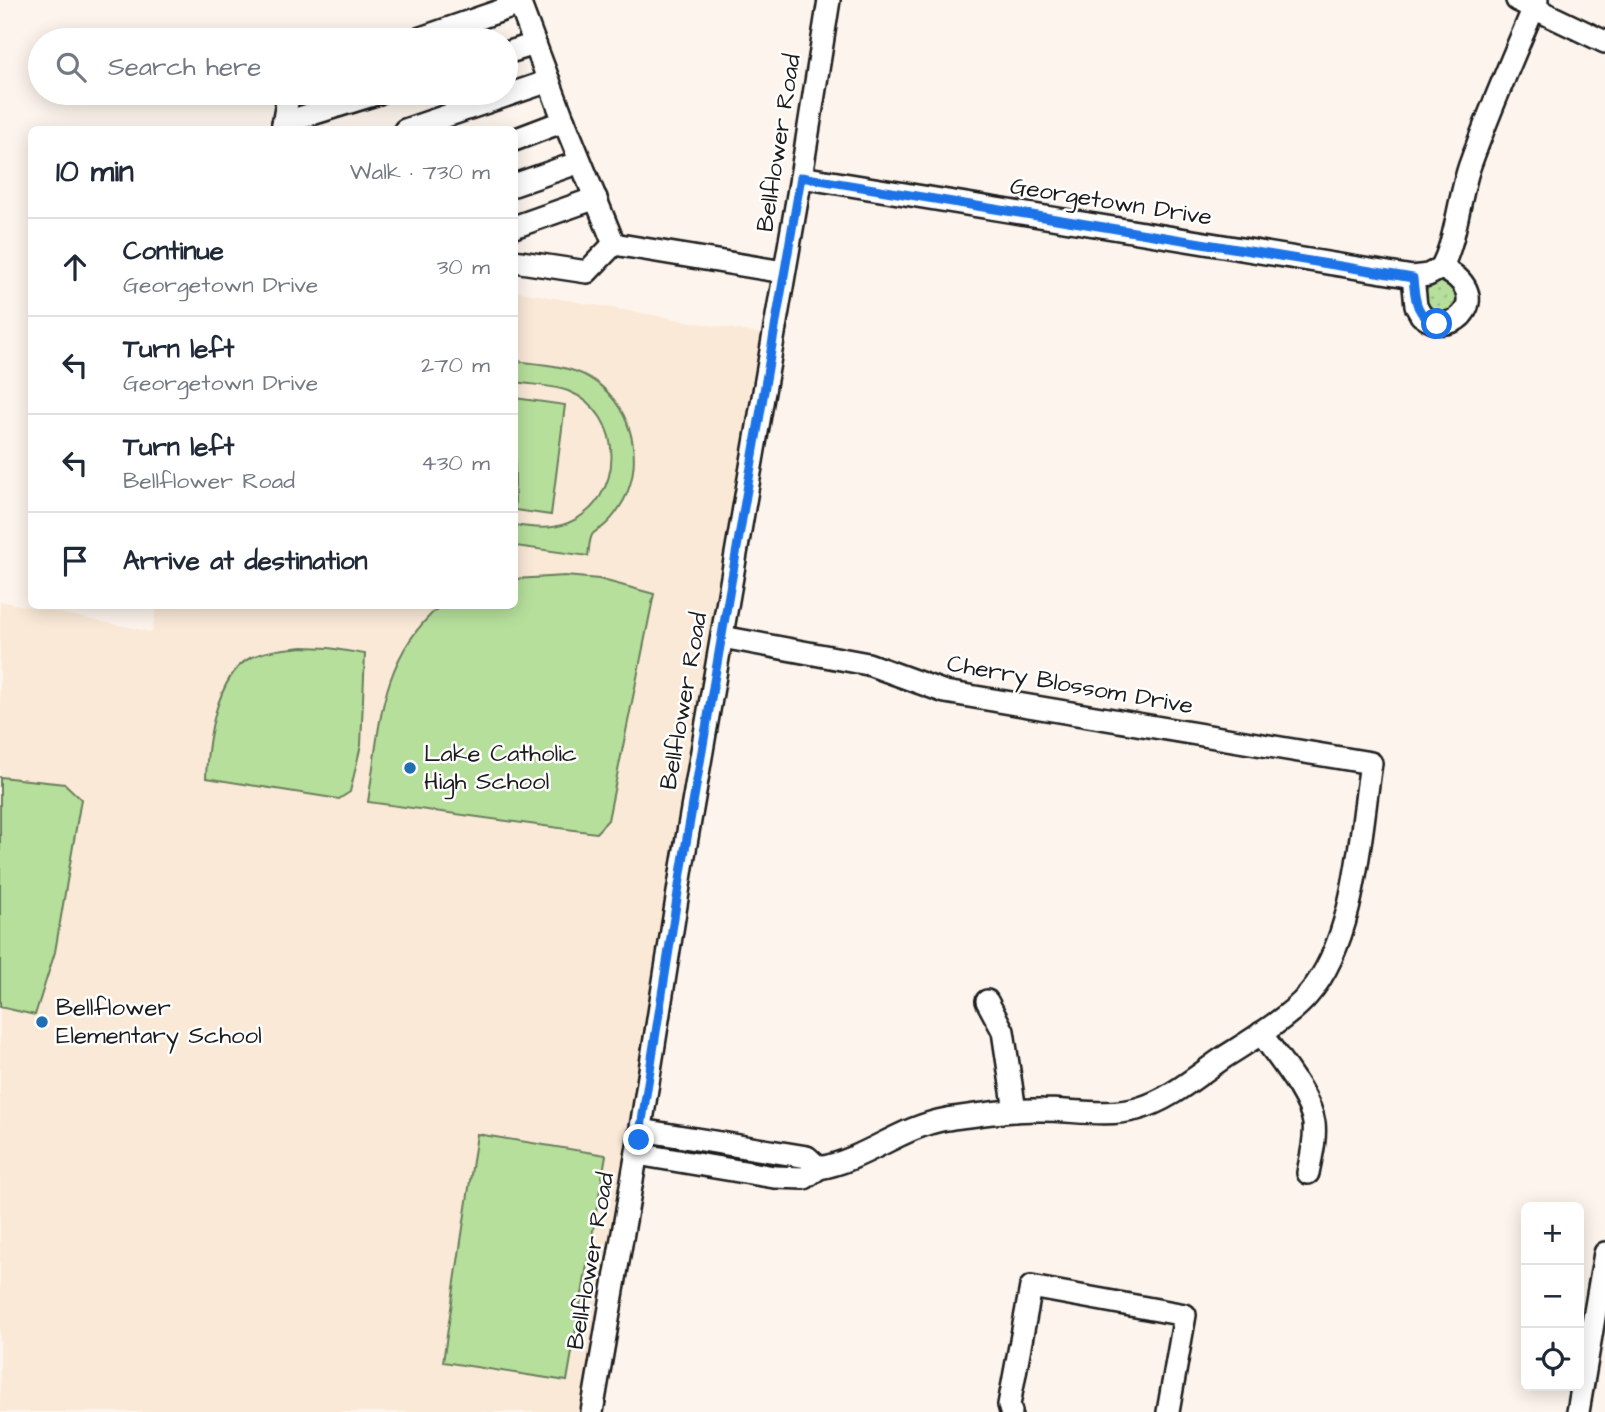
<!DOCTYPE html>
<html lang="en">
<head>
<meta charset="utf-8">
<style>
  body { margin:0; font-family:"Architects Daughter",sans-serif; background:#f2f2f3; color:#1f2937 }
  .controls { position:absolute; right:21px; bottom:21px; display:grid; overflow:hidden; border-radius:10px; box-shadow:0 4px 18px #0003 }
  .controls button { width:63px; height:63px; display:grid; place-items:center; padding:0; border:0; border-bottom:2px solid #e0e1e3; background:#fff; color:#1f2937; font:35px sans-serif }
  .stop { position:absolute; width:21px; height:21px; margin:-16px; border:5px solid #1a73e8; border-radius:50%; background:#fff }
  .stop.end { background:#1a73e8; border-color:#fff; box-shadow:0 2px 7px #0008 }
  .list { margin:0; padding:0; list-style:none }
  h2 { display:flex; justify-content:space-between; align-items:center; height:91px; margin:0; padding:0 28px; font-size:30px }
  h2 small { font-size:23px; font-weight:400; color:#747a83 }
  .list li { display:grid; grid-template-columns:46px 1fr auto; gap:21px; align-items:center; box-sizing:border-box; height:98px; padding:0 28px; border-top:2px solid #e0e1e3 }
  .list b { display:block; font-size:26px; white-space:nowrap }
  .list p { margin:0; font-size:23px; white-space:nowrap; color:#747a83 }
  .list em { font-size:23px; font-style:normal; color:#747a83 }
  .icon { flex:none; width:38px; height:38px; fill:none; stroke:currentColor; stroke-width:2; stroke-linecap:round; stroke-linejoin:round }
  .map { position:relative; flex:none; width:1605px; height:1412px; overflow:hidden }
  .search { position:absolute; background:#fff; box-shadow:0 4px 18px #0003; left:28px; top:28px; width:490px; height:77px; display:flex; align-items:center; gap:18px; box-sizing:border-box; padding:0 24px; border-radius:38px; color:#747a83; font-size:26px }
  .panel { position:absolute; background:#fff; box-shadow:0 4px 18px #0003; left:28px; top:126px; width:490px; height:483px; border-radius:10px }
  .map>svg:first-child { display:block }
  .built { fill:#fae9d7 }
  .grass { fill:url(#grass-dots); stroke:#697e5c; stroke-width:2 }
  .pitch { fill:#b6df9c; stroke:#697e5c; stroke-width:2 }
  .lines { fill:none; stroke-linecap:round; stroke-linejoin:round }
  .minor-casing { stroke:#1c1c1c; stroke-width:26 }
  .minor { stroke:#fff; stroke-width:21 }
  .route { stroke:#1a73e8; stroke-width:9 }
  .poi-dot { fill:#1f6fb2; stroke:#fff; stroke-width:2.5 }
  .labels { text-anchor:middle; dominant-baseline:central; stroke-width:5; stroke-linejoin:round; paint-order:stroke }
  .street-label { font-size:24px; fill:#1c1c1c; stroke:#fff }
  .poi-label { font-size:24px; fill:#1c1c1c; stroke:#fff; text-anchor:start }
</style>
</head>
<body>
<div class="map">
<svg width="1605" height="1412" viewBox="0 0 1605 1412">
  <defs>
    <pattern id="grass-dots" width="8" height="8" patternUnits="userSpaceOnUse" patternTransform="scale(1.75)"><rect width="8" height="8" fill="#b6df9c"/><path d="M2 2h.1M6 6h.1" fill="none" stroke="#9cbf86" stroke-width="1.8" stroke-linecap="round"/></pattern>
  </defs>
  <rect width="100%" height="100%" fill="#fdf5ed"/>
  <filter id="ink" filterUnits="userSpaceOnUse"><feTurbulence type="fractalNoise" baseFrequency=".0143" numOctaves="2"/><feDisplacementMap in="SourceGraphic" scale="14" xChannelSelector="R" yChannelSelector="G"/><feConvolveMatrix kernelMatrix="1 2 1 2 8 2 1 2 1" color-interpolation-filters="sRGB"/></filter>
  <g filter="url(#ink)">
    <!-- built -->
    <polygon class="built" points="515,291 762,334 669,903 582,1412 0,1412 0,601 152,632 157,606 514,606"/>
    <!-- grass -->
    <path class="grass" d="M1437,279L1455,283L1458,306L1443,315C1431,309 1423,306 1425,291Z"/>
    <!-- pitch -->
    <g class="pitch">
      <path d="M515,361C539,364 566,365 588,377C630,401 646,457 624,500C619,509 613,518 605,525C601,529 594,531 592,535C589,541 589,550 588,556L515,546V525C533,528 551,530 568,523C625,500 627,414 568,391C552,385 532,385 515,382Z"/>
      <polygon points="515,398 565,405 551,515 515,510"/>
      <path d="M565,576L599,579L654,594L608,820L596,833L368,802C380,727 379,659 440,606H514L515,579Z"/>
      <path d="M303,647L329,648L365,654L361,745L350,792L339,799L206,778C207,744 216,676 250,658C266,650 285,649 303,647Z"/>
      <polygon points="0,777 65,784 81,799 55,952 35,1015 0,1007"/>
      <polygon points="477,1134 606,1155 567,1381 443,1362"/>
    </g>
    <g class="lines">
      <defs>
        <g id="minor">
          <polyline points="1517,0 1605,42"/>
          <polyline points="415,40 520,4 562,116 614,244"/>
          <polyline points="506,53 535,44"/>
          <polyline points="283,123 379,93"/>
          <polyline points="282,130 288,97 297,93"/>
          <polyline points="405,130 549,81"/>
          <polyline points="514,140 564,121"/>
          <polyline points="801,177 1413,277"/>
          <polyline points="514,185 580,162"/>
          <polyline points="514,227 596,198"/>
          <polyline points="614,244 784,272"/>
          <polyline points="514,261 587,272 614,244"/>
          <path d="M1441,268C1456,242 1459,196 1470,165C1490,109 1514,55 1537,0"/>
          <path d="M1441,268C1496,292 1456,343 1421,315L1416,306L1413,277L1428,275Z"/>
          <path d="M722,637L868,664L945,692L1371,763C1360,834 1356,940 1308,995C1290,1017 1248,1042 1223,1058C1197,1076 1168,1101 1137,1109C1106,1117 1073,1110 1042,1110C1011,1109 977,1115 947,1119C900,1127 865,1160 819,1168"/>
          <polyline points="987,1001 1003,1031 1015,1111"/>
          <path d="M1261,1033C1277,1057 1310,1095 1314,1123C1316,1139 1311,1157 1308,1173"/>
          <polyline points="637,1154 774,1177 805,1178 819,1168 807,1157 641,1130"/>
          <polyline points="592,1412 639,1140 682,867 801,177 829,0"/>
          <polyline points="1011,1412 1009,1405 1031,1287 1185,1315 1168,1412"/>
          <polyline points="1578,1412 1605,1253"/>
        </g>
      </defs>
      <!-- minor casing -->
      <use href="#minor" class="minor-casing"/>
      <!-- minor -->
      <use href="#minor" class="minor"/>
    </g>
  </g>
  <g class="lines" filter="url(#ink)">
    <!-- route -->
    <path class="route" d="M639,1140L682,867L801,177L1413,278C1415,298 1415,316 1437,324"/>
  </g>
  <!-- markers -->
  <g class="poi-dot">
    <circle cx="410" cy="768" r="7"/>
    <circle cx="42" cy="1022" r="7"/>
  </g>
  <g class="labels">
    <!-- street labels -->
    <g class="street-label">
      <text transform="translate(779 143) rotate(-81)">Bellflower Road</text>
      <text transform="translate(1111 202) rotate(9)">Georgetown Drive</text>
      <text transform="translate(1070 685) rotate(10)">Cherry Blossom Drive</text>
      <text transform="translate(684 701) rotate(-80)">Bellflower Road</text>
      <text transform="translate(591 1261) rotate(-80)">Bellflower Road</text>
    </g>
    <!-- poi labels -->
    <g class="poi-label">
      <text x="424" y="754">Lake Catholic<tspan x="424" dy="28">High School</tspan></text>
      <text x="56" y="1008">Bellflower<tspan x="56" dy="28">Elementary School</tspan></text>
    </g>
  </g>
</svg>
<div class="controls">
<button>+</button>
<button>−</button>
<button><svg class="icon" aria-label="locate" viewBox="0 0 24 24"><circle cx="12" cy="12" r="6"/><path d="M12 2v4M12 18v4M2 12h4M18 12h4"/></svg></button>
</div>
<div class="stop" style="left:1437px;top:324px"></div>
<div class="stop end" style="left:639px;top:1140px"></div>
<div class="search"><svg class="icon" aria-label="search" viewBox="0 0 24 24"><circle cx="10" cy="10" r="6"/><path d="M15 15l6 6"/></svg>Search here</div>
<section class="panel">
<h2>10 min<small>Walk · 730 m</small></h2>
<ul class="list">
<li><svg class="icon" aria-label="ahead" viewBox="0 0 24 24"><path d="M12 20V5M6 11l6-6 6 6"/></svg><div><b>Continue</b><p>Georgetown Drive</p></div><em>30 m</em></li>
<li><svg class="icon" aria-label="left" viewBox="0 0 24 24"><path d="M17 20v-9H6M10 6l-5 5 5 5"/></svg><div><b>Turn left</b><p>Georgetown Drive</p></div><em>270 m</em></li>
<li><svg class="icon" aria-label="left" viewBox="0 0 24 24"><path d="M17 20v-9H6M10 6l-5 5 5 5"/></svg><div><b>Turn left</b><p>Bellflower Road</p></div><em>430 m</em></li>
<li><svg class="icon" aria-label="arrive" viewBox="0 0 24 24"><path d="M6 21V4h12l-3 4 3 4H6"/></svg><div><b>Arrive at destination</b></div></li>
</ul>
</section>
</div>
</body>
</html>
